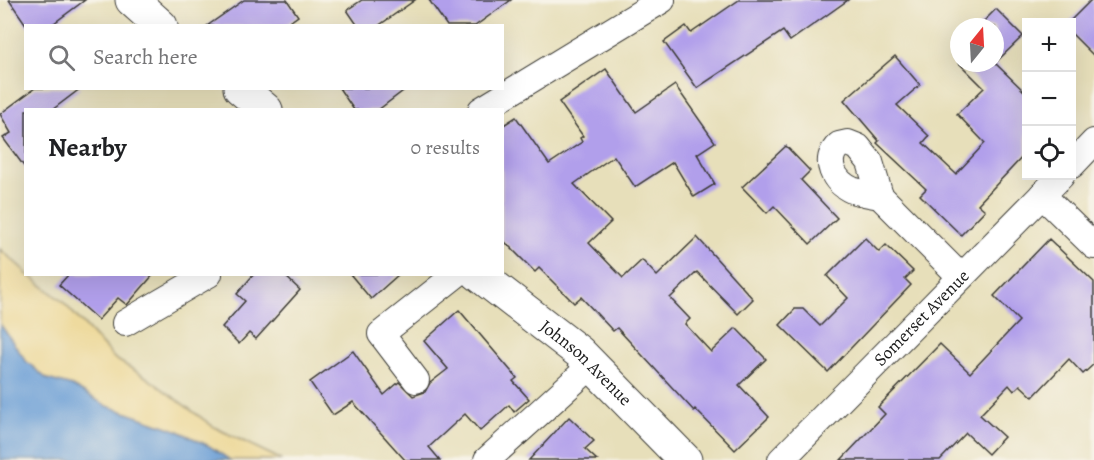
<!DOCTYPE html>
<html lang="en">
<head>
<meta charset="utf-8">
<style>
  body { margin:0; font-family:Alegreya,serif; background:#f2f2f2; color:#202124 }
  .controls { position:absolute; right:18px; top:18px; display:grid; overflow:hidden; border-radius:0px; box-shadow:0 6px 24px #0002 }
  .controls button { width:54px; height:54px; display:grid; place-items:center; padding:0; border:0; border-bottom:2px solid #e0e0e0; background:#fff; color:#202124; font:30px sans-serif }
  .compass { position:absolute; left:950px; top:18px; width:54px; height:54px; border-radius:50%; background:#fff; box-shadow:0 6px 24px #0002; rotate:18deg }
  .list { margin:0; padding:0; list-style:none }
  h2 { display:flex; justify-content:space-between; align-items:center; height:78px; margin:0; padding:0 24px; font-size:26px }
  h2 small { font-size:20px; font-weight:400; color:#757577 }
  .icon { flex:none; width:33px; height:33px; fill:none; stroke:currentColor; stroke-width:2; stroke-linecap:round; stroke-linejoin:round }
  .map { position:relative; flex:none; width:1094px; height:460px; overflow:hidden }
  .search { position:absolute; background:#fff; box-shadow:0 6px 24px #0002; left:24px; top:24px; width:480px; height:66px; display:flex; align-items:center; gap:15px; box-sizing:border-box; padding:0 21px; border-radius:0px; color:#757577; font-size:22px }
  .panel { position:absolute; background:#fff; box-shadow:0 6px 24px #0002; left:24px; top:108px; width:480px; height:168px; border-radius:0px }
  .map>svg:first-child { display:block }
  .sand { fill:#eeda9e; stroke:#857b5d; stroke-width:1.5 }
  .water { fill:#6a9ed6; stroke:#435d79; stroke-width:1.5 }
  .building { fill:#b19feb }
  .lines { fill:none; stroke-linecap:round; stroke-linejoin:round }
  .minor-casing { stroke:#3a3934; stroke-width:28 }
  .tertiary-casing { stroke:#3a3934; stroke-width:35 }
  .minor { stroke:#fff; stroke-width:26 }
  .tertiary { stroke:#fff; stroke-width:33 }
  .labels { text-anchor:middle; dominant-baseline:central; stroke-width:6; stroke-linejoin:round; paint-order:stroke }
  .street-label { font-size:18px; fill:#1c1c1c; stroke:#f7f3e8 }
</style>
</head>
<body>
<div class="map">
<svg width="1094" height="460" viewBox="0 0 1094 460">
  <rect width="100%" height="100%" fill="#f7f3e8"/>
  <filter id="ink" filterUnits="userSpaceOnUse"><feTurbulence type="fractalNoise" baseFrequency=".0167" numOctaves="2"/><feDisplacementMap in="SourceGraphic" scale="12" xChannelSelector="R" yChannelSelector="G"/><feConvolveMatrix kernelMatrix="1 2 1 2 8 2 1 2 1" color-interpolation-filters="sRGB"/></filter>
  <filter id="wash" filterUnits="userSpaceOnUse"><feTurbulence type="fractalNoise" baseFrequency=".008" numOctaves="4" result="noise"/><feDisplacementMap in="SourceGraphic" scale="24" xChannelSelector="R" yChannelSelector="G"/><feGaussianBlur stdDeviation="1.35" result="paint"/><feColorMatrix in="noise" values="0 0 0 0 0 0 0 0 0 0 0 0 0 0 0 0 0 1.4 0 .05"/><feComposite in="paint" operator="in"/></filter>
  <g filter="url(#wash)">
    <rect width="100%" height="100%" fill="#e7dfba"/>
    <!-- sand -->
    <polygon class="sand" points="0,249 25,271 26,274 29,275 63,302 115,359 146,377 214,427 282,460 230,460 209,446 177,430 107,406 72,386 47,379 26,361 0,324"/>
    <!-- water -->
    <polygon class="water" points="0,324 26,361 47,379 72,386 107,406 176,430 209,446 230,460 0,460"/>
    <g id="blocks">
      <!-- building -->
      <g class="building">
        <polygon points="9,0 85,0 50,26 27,26"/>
        <polygon points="244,0 287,0 298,16 284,26 207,26"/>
        <polygon points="362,0 415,0 378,26 358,26 347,10"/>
        <polygon points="429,0 511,0 475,26 447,26"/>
        <polygon points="739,0 848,0 790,41 783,31 697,88 664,42 686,26 691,33"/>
        <polygon points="1091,0 1094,0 1094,56 1071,33 1071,22 1069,22"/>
        <polygon points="996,9 1023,36 995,63 1026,93 1026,153 978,204 985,210 961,235 920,195 926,189 877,143 879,141 844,100 895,56 920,85 897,105 929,136 923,143 956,174 985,143 957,114 984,88 959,63 995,63 995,27 978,27"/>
        <polygon points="606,69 636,112 675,85 715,142 697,154 715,184 694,197 673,162 635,187 614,156 574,184 611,222 589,243 623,278 642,260 657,276 697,237 753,299 738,314 697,272 670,298 690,319 685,324 711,352 736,328 766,359 739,385 769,417 735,450 695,409 694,411 617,328 613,331 581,297 574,303 539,268 535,272 502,239 502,126 516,117 549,164 582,142 580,138 583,136 559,102"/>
        <polygon points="35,88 81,88 52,110 26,110 26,169 3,138 11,133 0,114"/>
        <polygon points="339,88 407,88 378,110 354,110"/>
        <polygon points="786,146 810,171 801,180 837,218 810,244 774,206 767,213 742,187"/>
        <polygon points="865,238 879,252 886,245 913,271 905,279 911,285 828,372 780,325 795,309 803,309 820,326 848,298 827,276"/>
        <polygon points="1049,239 1094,282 1094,364 1083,374 1069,359 1033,397 1020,385 1014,391 1009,385 980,415 1004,437 988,454 966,433 940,460 841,460 885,414 878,407 940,344 970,373 1019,321 994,296"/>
        <polygon points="69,274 154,274 127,305 118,298 98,320 59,285"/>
        <polygon points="254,274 283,274 300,290 256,339 249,333 239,344 222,327 245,301 237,294"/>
        <polygon points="350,274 399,274 371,299"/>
        <polygon points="459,310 517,378 513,381 529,399 514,412 509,405 480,431 465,414 429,447 440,460 405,460 353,402 333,415 310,382 353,351 384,395 399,382 413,396 425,392 430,383 448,369 424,341"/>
        <polygon points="569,417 594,441 585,449 597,460 529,460"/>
      </g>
    </g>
  </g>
  <g filter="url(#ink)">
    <use href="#blocks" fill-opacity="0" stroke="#3a3934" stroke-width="1.5"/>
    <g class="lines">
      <defs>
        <g id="minor">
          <polyline points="481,110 662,0"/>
          <polyline points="1072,165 1094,142"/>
          <polyline points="1042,195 1094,246"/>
          <path d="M880,196C871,194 861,193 852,190C834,182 822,160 839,145L848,143L858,147L870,162L880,196L961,277"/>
          <polyline points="125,323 209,274"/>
          <polyline points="416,380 381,334 457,274"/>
          <polyline points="487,460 592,365"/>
          <path id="s1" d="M781,460L1061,176"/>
        </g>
        <g id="tertiary">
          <polyline points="132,0 161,26"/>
          <polyline points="240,88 266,110"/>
          <path id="s2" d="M478,274L579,352L685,460"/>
        </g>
      </defs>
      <!-- minor casing -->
      <use href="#minor" class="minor-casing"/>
      <!-- tertiary casing -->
      <use href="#tertiary" class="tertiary-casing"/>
      <!-- minor -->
      <use href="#minor" class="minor"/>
      <!-- tertiary -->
      <use href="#tertiary" class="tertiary"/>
    </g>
  </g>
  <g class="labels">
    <!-- street labels -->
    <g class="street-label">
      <text stroke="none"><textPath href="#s1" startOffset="200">Somerset Avenue</textPath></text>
      <text stroke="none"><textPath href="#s2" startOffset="140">Johnson Avenue</textPath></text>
    </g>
  </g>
</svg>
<div class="controls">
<button>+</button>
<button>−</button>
<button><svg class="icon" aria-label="locate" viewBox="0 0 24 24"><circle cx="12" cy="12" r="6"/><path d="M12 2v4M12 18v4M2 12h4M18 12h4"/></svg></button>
</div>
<svg class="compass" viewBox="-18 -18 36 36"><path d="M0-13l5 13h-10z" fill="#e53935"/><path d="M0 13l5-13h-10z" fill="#757577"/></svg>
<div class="search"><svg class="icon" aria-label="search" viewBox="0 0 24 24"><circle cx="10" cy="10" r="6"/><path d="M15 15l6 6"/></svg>Search here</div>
<section class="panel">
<h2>Nearby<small>0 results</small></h2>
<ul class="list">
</ul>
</section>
</div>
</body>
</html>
